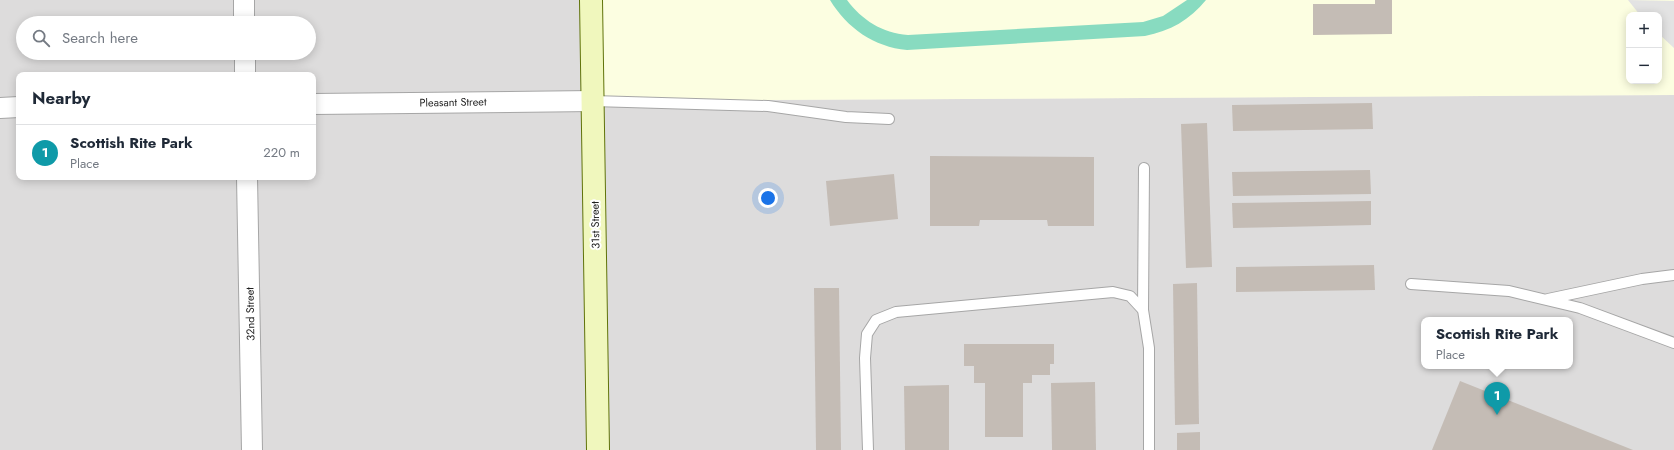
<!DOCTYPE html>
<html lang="en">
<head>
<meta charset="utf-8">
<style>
  body { margin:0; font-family:Jost,sans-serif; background:#f2f2f3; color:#1f2937 }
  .controls { position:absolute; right:12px; top:12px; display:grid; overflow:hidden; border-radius:8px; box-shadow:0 2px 10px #0003 }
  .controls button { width:36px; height:36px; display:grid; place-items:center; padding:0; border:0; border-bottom:1px solid #e0e1e3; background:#fff; color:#1f2937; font:20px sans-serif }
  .you { position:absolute; left:768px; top:198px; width:14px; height:14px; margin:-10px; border:3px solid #fff; border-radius:50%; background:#1a73e8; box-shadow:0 0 0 6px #1a73e833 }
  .badge { display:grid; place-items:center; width:26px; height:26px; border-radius:50%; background:#b45309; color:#fff; font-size:13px; font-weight:700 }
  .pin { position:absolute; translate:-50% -33px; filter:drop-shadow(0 1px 2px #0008) }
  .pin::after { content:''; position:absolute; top:21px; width:14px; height:12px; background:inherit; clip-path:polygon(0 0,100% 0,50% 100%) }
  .popup { position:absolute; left:1421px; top:317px; width:152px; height:52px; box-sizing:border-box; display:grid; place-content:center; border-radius:8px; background:#fff; filter:drop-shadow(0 1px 3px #0005); font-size:13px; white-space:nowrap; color:#747a83 }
  .popup b { font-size:15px; color:#1f2937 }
  .popup::after { content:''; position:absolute; left:50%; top:100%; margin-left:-8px; border:8px solid transparent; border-top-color:#fff }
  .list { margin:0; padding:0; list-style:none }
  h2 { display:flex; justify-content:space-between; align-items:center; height:52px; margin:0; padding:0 16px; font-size:17px }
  h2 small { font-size:13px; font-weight:400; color:#747a83 }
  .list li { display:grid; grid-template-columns:26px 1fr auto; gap:12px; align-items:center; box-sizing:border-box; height:56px; padding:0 16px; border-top:1px solid #e0e1e3 }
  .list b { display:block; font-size:15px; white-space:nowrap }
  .list p { margin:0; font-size:13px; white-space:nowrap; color:#747a83 }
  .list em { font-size:13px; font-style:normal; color:#747a83 }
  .icon { flex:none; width:22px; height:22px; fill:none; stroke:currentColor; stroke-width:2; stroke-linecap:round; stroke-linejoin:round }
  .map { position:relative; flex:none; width:1674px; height:450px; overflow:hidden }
  .search { position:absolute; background:#fff; box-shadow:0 2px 10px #0003; left:16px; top:16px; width:300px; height:44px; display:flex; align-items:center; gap:10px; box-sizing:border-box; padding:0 14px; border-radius:22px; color:#747a83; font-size:15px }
  .panel { position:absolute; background:#fff; box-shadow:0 2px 10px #0003; left:16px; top:72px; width:300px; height:108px; border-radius:8px }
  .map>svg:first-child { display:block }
  .residential { fill:#dddcdc; fill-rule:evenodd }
  .education { fill:#fcfee1; fill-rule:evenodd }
  .pitch { fill:#88dbc0 }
  .parking { fill:#e3e3e3 }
  .building { fill:#c4bcb5 }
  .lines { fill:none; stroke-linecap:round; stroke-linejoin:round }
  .service-casing { stroke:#a6a6a6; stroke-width:12 }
  .minor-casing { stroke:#a6a6a6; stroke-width:22 }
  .secondary-casing { stroke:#60730a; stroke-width:24 }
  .service { stroke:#fff; stroke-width:10 }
  .minor { stroke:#fff; stroke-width:20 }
  .secondary { stroke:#f0f7bd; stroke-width:22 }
  .labels { text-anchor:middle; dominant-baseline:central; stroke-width:4; stroke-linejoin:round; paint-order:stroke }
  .street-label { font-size:11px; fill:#1f1f1f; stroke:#fff }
</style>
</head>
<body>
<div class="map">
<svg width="1674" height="450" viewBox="0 0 1674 450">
  <rect width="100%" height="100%" fill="#efede6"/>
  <!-- residential -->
  <path class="residential" d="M0,0H591L593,101L1674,95V450H0ZM23,23H309V53H23ZM19,75H313V177H19ZM1424,320H1570V366H1424Z"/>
  <!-- education -->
  <path class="education" d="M591,0H1674V95L593,101ZM1629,15H1659V81H1629Z"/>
  <!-- pitch -->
  <path class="pitch" d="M830,0H847C862,20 882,33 908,35L1143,22L1163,16L1187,0H1206C1190,20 1170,31 1145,36L907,50C874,47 847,28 830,0Z"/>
  <!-- parking -->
  <polygon class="parking" points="1628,0 1674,1 1674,48 1659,34 1659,15 1640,15"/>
  <!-- building -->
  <g class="building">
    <polygon points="1375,0 1392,0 1392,34 1313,35 1313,4 1375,4"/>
    <polygon points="1372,103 1373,129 1233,131 1232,105"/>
    <polygon points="1207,123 1212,267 1186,268 1181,124"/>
    <polygon points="930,156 1094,157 1094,226 1048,226 1047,220 980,220 979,226 930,226"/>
    <polygon points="1370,170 1371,194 1233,196 1232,172"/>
    <polygon points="894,174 898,219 830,226 826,181"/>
    <polygon points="1371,201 1371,225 1233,228 1232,203"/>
    <polygon points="1374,265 1375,290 1236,292 1236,267"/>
    <polygon points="1197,283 1199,424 1175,425 1173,284"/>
    <polygon points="814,288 839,288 841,450 816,450"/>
    <polygon points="964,344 1054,344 1054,364 1050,364 1050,375 1032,375 1032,383 1023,383 1023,437 985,437 985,383 974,383 974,366 964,366"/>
    <polygon points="1460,381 1633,450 1432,450"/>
    <polygon points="1095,382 1096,450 1052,450 1051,383"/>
    <polygon points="949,385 949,450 905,450 904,386"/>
    <polygon points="1200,432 1200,450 1177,450 1177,433"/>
  </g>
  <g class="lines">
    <defs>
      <g id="service">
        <polyline points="593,101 768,106 846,117 889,119"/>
        <polyline points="1411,284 1509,291 1580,308 1674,343"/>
        <polyline points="1548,299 1642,279 1674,275"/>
        <polyline points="1143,310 1144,168"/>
        <polyline points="868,450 865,358 867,334 876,320 896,312 1113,292 1130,296 1143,310 1149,348 1149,450"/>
      </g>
      <g id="minor">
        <polyline points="244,0 244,23"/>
        <polyline points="245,53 245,75"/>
        <polyline points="313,104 593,101"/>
        <polyline points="0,108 19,107"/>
        <polyline points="247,177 252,450"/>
      </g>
      <polyline id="secondary" points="591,0 598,450"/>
    </defs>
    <!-- service casing -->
    <use href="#service" class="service-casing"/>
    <!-- minor casing -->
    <use href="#minor" class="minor-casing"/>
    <!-- secondary casing -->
    <use href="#secondary" class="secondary-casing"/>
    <!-- service -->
    <use href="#service" class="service"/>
    <!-- minor -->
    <use href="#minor" class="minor"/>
    <!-- secondary -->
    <use href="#secondary" class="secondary"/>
  </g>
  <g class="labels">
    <!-- street labels -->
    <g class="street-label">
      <text transform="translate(453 102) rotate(-1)">Pleasant Street</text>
      <text transform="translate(595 225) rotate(-91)">31st Street</text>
      <text transform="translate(250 314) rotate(-91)">32nd Street</text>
    </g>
  </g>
</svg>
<div class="controls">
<button>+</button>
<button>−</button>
</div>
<div class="you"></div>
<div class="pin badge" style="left:1497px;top:415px;background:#0f9aa8">1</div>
<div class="popup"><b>Scottish Rite Park</b>Place</div>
<div class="search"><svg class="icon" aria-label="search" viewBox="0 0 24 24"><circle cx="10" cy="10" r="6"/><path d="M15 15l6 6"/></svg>Search here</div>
<section class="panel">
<h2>Nearby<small></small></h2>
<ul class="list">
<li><span class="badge" style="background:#0f9aa8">1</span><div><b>Scottish Rite Park</b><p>Place</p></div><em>220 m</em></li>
</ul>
</section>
</div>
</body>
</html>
